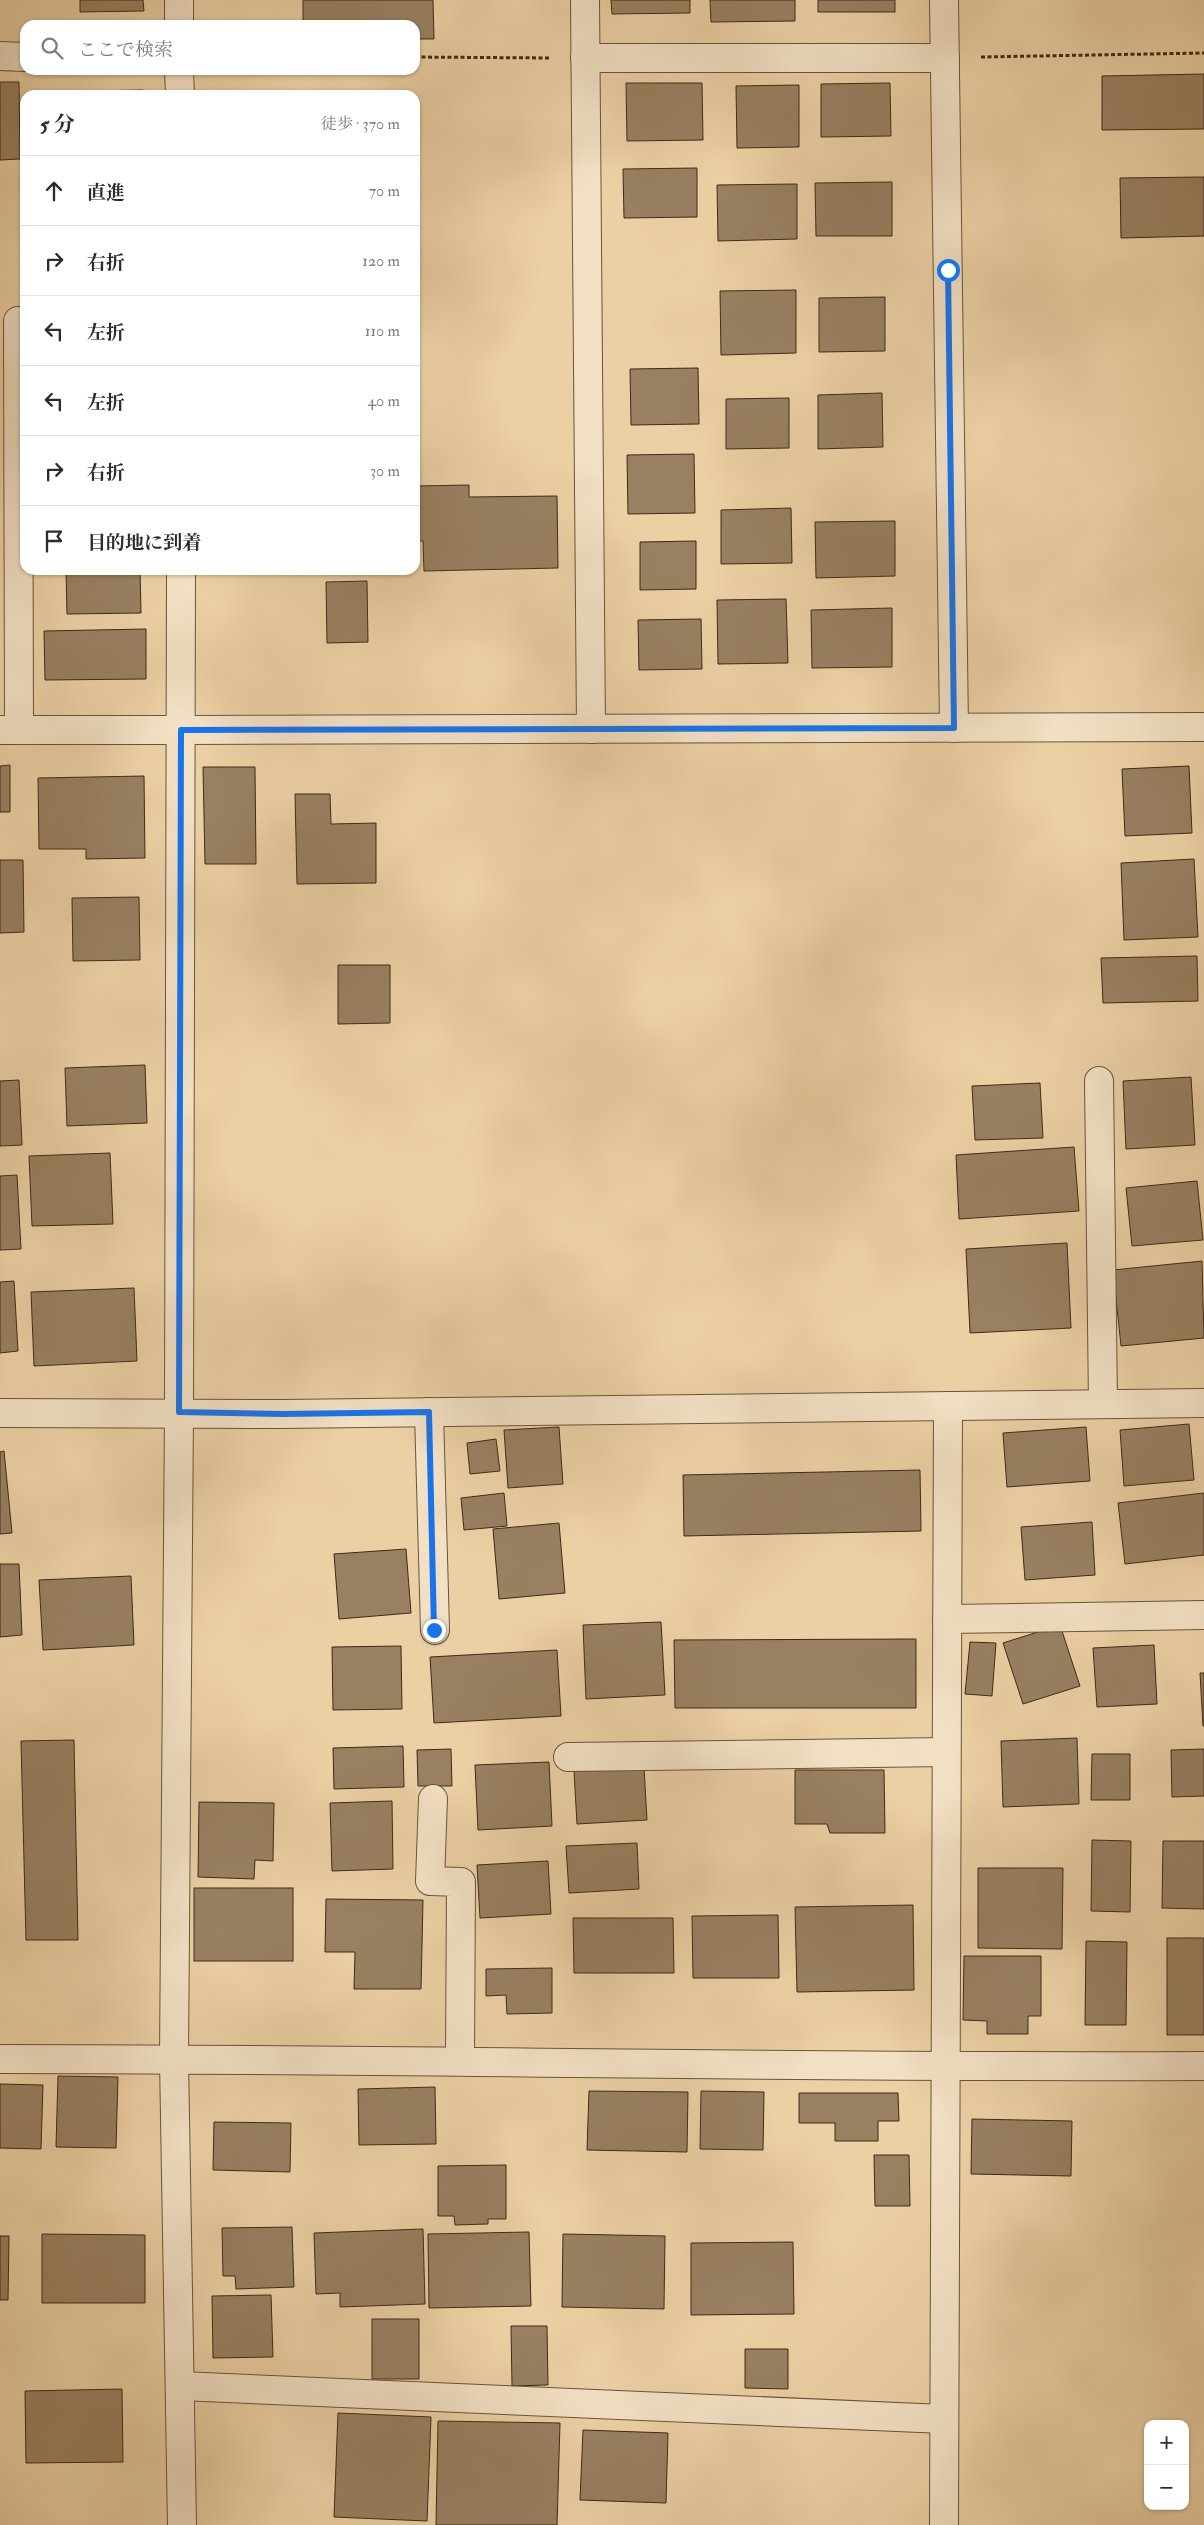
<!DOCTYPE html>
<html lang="ja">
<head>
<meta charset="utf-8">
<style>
  body { margin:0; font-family:"IM FELL Double Pica","Noto Serif JP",serif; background:#f7f7f7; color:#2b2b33 }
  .controls { position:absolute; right:15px; bottom:15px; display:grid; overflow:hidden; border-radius:10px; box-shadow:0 1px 4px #0004 }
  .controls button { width:45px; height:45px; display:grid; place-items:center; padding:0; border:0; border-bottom:1px solid #e1e1e2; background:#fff; color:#2b2b33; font:25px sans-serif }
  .stop { position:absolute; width:15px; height:15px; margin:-11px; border:4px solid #1a73e8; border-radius:50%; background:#fff }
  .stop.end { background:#1a73e8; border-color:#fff; box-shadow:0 1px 5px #0008 }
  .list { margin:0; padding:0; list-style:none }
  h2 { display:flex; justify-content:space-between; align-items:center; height:65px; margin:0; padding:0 20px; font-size:21px }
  h2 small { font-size:16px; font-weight:400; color:#7c7c81 }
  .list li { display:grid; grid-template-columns:32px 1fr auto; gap:15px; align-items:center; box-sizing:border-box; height:70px; padding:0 20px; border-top:1px solid #e1e1e2 }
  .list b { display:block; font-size:19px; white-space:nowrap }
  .list em { font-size:16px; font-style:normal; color:#7c7c81 }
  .icon { flex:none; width:28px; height:28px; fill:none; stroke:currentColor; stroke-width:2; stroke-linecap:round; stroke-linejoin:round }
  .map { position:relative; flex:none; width:1204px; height:2525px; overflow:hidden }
  .search { position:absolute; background:#fff; box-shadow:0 1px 4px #0004; left:20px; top:20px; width:400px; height:55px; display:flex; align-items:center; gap:12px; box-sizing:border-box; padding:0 18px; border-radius:15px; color:#7c7c81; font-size:19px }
  .panel { position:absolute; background:#fff; box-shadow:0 1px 4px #0004; left:20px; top:90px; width:400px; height:485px; border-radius:15px }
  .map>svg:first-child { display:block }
  .building { fill:#988061; stroke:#3e2a19 }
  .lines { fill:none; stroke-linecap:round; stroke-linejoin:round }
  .minor-casing { stroke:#69543c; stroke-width:30 }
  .tertiary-casing { stroke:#69543c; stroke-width:30 }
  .path { stroke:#3e2a19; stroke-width:3; stroke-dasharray:4 2.5; stroke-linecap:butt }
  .minor { stroke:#f2e0c4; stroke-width:28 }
  .tertiary { stroke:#f2e0c4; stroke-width:28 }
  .route { stroke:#1a73e8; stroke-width:6 }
</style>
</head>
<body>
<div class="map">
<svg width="1204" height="2525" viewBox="0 0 1204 2525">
  <rect width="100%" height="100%" fill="#ebd0a4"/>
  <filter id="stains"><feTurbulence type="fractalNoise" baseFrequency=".004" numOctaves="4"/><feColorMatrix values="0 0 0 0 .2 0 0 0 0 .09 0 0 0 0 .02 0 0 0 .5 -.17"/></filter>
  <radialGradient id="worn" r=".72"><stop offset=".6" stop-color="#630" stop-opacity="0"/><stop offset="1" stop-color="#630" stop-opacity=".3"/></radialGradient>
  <!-- building -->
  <g class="building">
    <polygon points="80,0 143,0 144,11 80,12"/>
    <polygon points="303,0 433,0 434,39 415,39 415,25 303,25"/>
    <polygon points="611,0 690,0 690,13 612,14"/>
    <polygon points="710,0 795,0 795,21 711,22"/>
    <rect x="818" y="0" width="77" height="12"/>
    <polygon points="1204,74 1204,129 1102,130 1102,76"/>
    <polygon points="0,82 19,82 20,159 0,160"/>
    <polygon points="626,83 702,83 703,140 627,141"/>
    <polygon points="890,83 891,136 821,137 821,84"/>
    <polygon points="799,85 799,147 737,148 736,86"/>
    <polygon points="143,90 143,95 43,95 43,92"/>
    <polygon points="697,168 697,217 624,218 623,169"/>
    <polygon points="1204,177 1204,236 1121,238 1120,178"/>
    <polygon points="892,182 892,236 816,236 815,183"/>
    <polygon points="797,184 797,239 718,241 717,185"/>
    <polygon points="796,290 796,353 721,355 720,291"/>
    <polygon points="885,297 885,351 819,352 819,298"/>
    <polygon points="698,368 699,424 631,425 630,369"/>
    <polygon points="882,393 883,447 818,449 818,395"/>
    <polygon points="789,398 789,448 726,449 726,399"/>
    <polygon points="694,454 695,513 628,514 627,455"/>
    <polygon points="469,485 469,497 557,496 558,568 424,571 423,541 415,541 415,486"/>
    <polygon points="791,508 792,563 721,564 721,510"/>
    <polygon points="895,521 895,576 816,578 815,522"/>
    <polygon points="696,541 696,589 640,590 640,542"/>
    <polygon points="66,570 140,570 141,613 67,614"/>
    <polygon points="367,581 368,642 327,643 326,582"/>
    <polygon points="786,599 788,663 718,664 717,600"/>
    <polygon points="892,608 892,667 812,668 811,610"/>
    <polygon points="701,619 702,669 639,670 638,620"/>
    <polygon points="146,629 146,679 45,680 44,631"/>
    <polygon points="10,765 10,812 0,812 0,766"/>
    <polygon points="1189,766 1192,833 1125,836 1122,769"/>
    <polygon points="203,767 255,767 256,864 205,864"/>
    <polygon points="144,776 145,858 86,859 86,849 39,849 38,778"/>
    <polygon points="295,794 330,794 331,824 376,823 376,883 297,884"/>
    <polygon points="1194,859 1198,937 1124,940 1121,863"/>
    <polygon points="0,860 23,860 24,932 0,933"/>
    <polygon points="139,897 140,960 73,961 72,898"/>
    <polygon points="1197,956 1198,1001 1103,1003 1101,958"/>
    <polygon points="338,965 390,965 390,1023 338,1024"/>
    <polygon points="145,1065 147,1123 67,1126 65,1068"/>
    <polygon points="1191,1077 1195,1145 1126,1149 1123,1081"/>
    <polygon points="19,1080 22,1145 0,1146 0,1081"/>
    <polygon points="1040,1083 1043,1138 975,1140 972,1086"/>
    <polygon points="1074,1147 1079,1211 959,1219 956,1155"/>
    <polygon points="110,1153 113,1224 32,1226 29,1156"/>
    <polygon points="17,1175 21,1249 0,1250 0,1176"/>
    <polygon points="1197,1181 1203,1240 1132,1246 1126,1188"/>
    <polygon points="1067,1243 1071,1328 970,1333 966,1249"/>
    <polygon points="1202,1261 1204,1338 1121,1346 1113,1270"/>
    <polygon points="14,1281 18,1351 0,1353 0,1282"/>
    <polygon points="134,1288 137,1361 34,1366 31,1292"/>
    <polygon points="1189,1424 1194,1480 1124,1486 1120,1430"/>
    <polygon points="559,1427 563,1484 508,1488 504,1430"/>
    <polygon points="1086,1427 1090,1481 1007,1487 1003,1433"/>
    <polygon points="496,1439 500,1471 470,1474 467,1443"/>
    <polygon points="4,1451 12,1533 0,1534 0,1452"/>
    <polygon points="920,1470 921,1531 684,1536 683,1475"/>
    <polygon points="504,1493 507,1526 464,1530 461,1498"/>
    <polygon points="1204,1493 1204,1555 1125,1564 1118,1503"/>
    <polygon points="1092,1522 1095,1575 1025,1580 1021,1527"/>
    <polygon points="559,1523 565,1593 499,1599 493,1529"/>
    <polygon points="406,1549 411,1613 339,1619 334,1554"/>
    <polygon points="0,1564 19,1564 22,1635 0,1637"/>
    <polygon points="131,1576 134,1645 43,1650 39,1580"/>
    <polygon points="661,1622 665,1695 586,1699 583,1625"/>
    <polygon points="1060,1625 1080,1686 1023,1704 1003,1643"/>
    <polygon points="916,1639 916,1708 675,1708 674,1640"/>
    <polygon points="970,1642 996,1643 992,1696 965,1694"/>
    <polygon points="1154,1645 1157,1704 1097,1707 1093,1648"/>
    <polygon points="401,1646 402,1709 333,1710 332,1647"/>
    <polygon points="557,1650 561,1716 434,1723 430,1657"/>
    <polygon points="1200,1673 1204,1673 1204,1726 1203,1726"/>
    <polygon points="1077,1738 1079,1804 1003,1807 1001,1741"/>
    <polygon points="74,1740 78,1940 26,1940 21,1741"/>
    <polygon points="403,1746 404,1787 334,1789 333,1748"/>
    <polygon points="451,1749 452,1786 418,1786 417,1750"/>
    <polygon points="1204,1749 1204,1796 1172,1797 1171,1750"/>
    <polygon points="1092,1754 1130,1754 1130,1800 1091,1800"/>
    <polygon points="549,1762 552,1826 478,1830 475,1765"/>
    <polygon points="644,1767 647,1820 577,1824 574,1771"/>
    <polygon points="795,1770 884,1770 885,1833 830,1833 827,1824 795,1824"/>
    <polygon points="392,1801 393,1869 332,1871 330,1803"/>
    <polygon points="199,1802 274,1803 273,1861 255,1860 254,1879 198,1877"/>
    <polygon points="1092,1840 1131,1841 1130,1912 1091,1911"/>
    <polygon points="1163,1841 1204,1841 1204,1909 1162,1908"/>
    <polygon points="637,1843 639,1889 569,1893 566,1846"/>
    <polygon points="548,1861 551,1914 480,1918 477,1865"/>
    <polygon points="978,1868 1063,1868 1062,1949 978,1948"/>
    <rect x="194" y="1888" width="99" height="73"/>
    <polygon points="326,1899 423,1900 421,1989 354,1989 355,1952 325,1952"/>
    <polygon points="913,1905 914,1990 797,1992 795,1907"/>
    <polygon points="778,1915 779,1978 693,1978 692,1916"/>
    <polygon points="573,1918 673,1918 674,1973 574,1973"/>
    <rect x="1167" y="1938" width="37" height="97"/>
    <polygon points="1086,1941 1127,1942 1126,2025 1085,2025"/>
    <polygon points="964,1956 1041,1956 1041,2016 1028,2016 1028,2034 987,2034 987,2021 963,2020"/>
    <polygon points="552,1968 552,2013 507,2014 506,1995 486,1996 486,1969"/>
    <polygon points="58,2076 118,2077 116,2148 56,2147"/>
    <polygon points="0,2084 43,2085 41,2149 0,2148"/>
    <polygon points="435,2087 436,2144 359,2145 358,2089"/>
    <polygon points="589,2091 688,2092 687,2152 587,2150"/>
    <polygon points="701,2091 764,2092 763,2150 700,2149"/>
    <polygon points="799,2093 898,2093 899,2121 878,2121 878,2141 835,2141 835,2123 799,2123"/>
    <polygon points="972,2119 1072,2121 1071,2176 971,2174"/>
    <polygon points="214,2122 291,2123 290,2172 213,2170"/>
    <polygon points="874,2155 909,2155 910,2206 875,2206"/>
    <polygon points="506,2165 506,2219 488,2219 488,2224 455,2225 454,2216 438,2216 438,2166"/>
    <polygon points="292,2227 294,2287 236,2289 235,2276 223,2276 222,2228"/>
    <polygon points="423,2229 425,2304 340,2307 340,2293 316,2294 314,2233"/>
    <polygon points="529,2232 531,2306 429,2308 428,2234"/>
    <polygon points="42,2234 145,2235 145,2303 42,2303"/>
    <polygon points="563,2234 665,2236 664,2309 562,2307"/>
    <polygon points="0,2236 9,2236 8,2300 0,2300"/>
    <polygon points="793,2242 794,2314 691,2315 691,2243"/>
    <polygon points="271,2295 273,2357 213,2358 212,2296"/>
    <rect x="372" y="2319" width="47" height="60"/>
    <polygon points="511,2326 547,2326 548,2385 512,2386"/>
    <polygon points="745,2349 788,2349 788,2389 745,2388"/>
    <polygon points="122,2389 123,2462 26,2463 25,2391"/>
    <polygon points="338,2413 431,2417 427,2521 334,2517"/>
    <polygon points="438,2421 560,2423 557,2525 436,2525"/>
    <polygon points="583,2430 668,2433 666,2503 580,2500"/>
  </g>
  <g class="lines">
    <defs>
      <g id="minor">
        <polyline points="179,0 179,25"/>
        <polyline points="585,0 591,729"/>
        <polyline points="944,0 954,728"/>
        <polyline points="0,56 25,57"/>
        <polyline points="585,58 945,58"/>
        <polyline points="179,70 180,95"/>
        <polyline points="18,321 19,730"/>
        <polyline points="181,570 179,1412 174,2059 182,2525"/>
        <polyline points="181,730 1204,727"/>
        <polyline points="1099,1081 1103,1404"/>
        <polyline points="429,1412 435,1630"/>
        <polyline points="0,1413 283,1414 1204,1403"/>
        <polyline points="947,1619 1204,1615"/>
        <polyline points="568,1757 946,1752"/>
        <polyline points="433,1799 430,1881 461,1882 460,2061"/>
        <path d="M0,2059C401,2059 803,2068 1204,2066"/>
        <polyline points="180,2386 944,2419"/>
        <polyline points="944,2525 948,1406"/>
      </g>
      <polyline id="tertiary" points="0,730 181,730"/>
    </defs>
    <!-- minor casing -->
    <use href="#minor" class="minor-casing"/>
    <!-- tertiary casing -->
    <use href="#tertiary" class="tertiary-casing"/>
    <!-- path -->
    <g class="path">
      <polyline points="415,57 549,58"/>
      <polyline points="981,57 1204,53"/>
    </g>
    <!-- minor -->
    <use href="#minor" class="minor"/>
    <!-- tertiary -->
    <use href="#tertiary" class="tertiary"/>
  </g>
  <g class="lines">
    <!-- route -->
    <polyline class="route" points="434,1630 429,1412 283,1414 179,1412 181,730 954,728 948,270"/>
  </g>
  <rect width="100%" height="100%" filter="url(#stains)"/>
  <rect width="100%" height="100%" fill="url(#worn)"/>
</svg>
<div class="controls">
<button>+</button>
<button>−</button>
</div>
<div class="stop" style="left:948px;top:270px"></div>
<div class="stop end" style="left:434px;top:1630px"></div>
<div class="search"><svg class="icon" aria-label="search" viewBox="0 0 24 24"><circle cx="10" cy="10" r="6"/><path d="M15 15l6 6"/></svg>ここで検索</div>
<section class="panel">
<h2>5 分<small>徒歩 · 370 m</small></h2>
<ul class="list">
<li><svg class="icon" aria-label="ahead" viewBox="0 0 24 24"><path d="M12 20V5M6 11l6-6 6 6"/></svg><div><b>直進</b></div><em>70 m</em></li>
<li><svg class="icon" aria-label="right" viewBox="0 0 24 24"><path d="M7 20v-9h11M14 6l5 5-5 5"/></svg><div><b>右折</b></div><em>120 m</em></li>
<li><svg class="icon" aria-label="left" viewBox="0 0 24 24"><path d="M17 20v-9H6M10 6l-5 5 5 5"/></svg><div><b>左折</b></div><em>110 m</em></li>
<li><svg class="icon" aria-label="left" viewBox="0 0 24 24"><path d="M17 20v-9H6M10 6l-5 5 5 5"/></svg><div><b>左折</b></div><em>40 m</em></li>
<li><svg class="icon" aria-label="right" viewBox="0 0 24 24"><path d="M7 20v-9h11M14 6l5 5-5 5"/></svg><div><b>右折</b></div><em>30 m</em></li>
<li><svg class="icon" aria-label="arrive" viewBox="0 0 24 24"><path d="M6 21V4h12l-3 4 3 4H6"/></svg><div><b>目的地に到着</b></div></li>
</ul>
</section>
</div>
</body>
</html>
